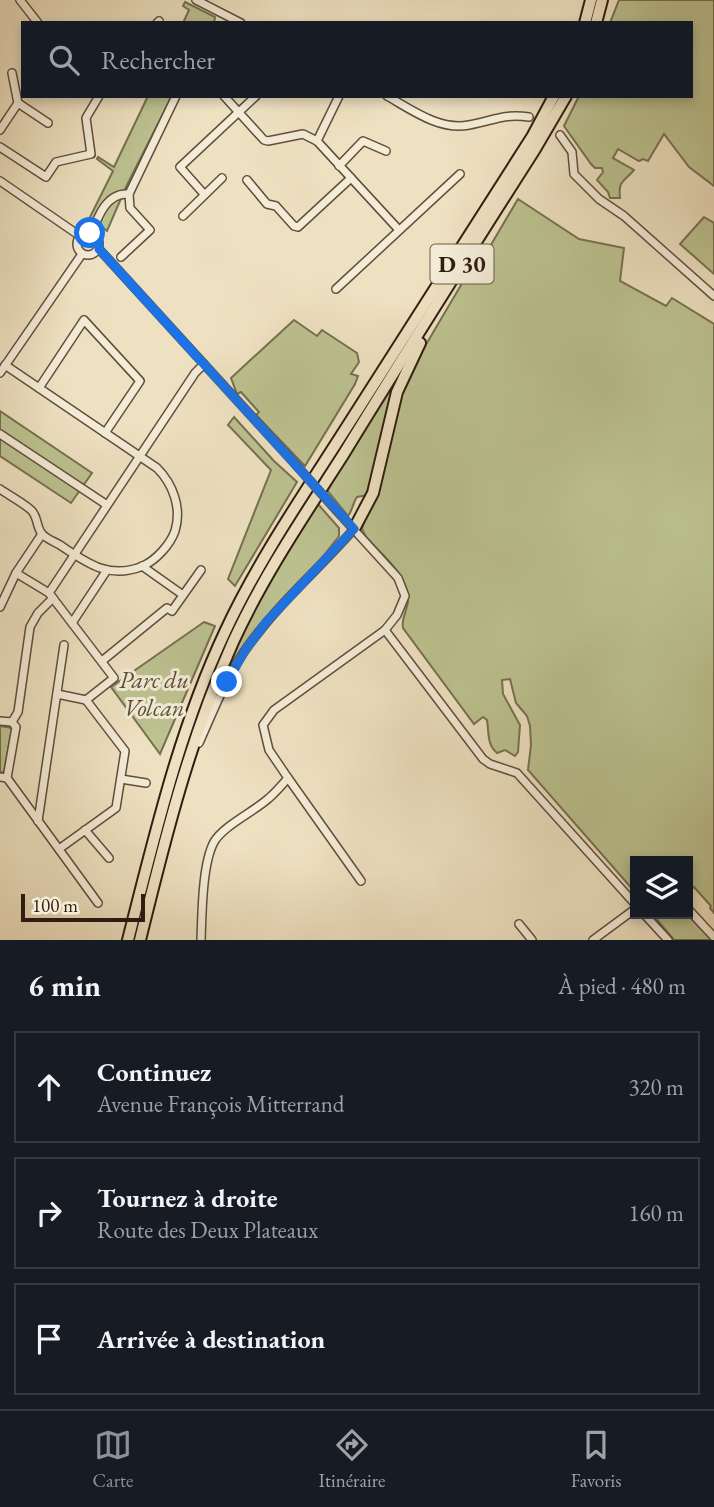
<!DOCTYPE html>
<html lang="fr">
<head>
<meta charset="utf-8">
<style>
  body { margin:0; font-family:"EB Garamond",serif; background:#242831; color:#f1f3f6 }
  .controls { position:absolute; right:21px; bottom:21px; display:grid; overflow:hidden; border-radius:0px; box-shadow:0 4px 10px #0003 }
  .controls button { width:63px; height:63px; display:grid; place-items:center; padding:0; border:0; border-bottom:2px solid #363941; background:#171b24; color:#f1f3f6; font:35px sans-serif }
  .scale { position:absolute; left:21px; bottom:18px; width:124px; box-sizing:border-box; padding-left:7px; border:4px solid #301d11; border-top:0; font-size:19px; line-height:24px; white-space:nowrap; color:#301d11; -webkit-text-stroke:5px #f4ecd7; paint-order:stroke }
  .stop { position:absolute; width:21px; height:21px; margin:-16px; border:5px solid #1a73e8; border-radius:50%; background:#fff }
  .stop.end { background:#1a73e8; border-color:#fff; box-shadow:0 2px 7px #0008 }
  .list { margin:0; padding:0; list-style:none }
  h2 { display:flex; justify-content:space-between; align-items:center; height:91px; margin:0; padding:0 28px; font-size:30px }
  h2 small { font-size:23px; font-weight:400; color:#9ea1a6 }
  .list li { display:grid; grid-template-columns:46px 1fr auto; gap:21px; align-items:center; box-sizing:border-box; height:112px; margin:0 14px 14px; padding:0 14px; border:2px solid #363941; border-radius:0px }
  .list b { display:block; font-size:26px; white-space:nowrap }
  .list p { margin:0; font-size:23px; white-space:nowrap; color:#9ea1a6 }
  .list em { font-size:23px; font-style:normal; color:#9ea1a6 }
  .icon { flex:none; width:38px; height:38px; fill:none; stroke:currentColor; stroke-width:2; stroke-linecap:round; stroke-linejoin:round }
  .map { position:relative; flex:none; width:714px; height:940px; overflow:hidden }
  .search { position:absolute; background:#171b24; box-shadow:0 4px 10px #0003; left:21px; right:21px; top:21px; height:77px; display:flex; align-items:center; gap:18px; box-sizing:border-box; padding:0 24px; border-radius:0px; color:#9ea1a6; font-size:26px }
  .sheet { height:469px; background:#171b24 }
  nav { display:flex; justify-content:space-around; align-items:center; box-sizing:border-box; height:98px; border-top:2px solid #363941; background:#171b24; font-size:19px; color:#9ea1a6 }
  nav a { display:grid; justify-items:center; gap:4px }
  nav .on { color:#8c9099 }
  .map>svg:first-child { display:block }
  .green { fill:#bcc290; stroke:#767050; stroke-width:2 }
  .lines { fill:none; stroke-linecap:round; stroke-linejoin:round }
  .street-tunnel { stroke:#c8ba9e; stroke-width:7; stroke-dasharray:7 3.5; stroke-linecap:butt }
  .street-casing { stroke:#604e3d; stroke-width:10 }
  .primary-casing { stroke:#301d11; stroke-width:14 }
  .street { stroke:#f4ecd7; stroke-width:7 }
  .primary { stroke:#eee1c1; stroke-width:10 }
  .street-bridge-casing { stroke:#604e3d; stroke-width:10; stroke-linecap:butt }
  .street-bridge { stroke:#f4ecd7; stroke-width:7 }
  .route { stroke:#1a73e8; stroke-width:9 }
  .labels { text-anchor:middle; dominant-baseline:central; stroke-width:6; stroke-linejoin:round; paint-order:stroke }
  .shield { fill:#f4ecd7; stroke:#6b5b4c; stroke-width:2 }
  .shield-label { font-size:23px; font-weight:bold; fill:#301d11 }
  .park-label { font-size:24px; font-style:italic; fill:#5a4f37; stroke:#f4ecd7 }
</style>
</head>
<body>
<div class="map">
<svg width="714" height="940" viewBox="0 0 714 940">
  <rect width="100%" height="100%" fill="#eee1c1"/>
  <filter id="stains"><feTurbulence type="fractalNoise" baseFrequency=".00286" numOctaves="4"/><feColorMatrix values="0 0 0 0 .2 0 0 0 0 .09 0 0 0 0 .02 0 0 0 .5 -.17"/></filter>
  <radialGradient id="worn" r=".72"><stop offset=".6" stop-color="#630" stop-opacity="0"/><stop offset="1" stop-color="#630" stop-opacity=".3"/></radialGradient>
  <!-- green -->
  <g class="green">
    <path d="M619,0H714V186L689,167L664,134L648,161L643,159L639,161L618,149L613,158L634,170C624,182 618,180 620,198H610L608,192L597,180L603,172L602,168H595L591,164L564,126L579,96H691V23H610Z"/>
    <polygon points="185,2 215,17 214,23 183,23 189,10 183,6"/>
    <polygon points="148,96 172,96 126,187 107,231 97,223 88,221 113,171 97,159 98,157 114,167"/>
    <path d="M518,199L579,239L624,248L620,281L666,306L672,298L714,324V913L710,908L711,906L694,887L691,889L688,886V861H635L634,891L528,770L531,745L530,726L527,716L516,703L510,679L502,680L503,694L520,725L518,752L515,756L505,750L497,753C487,745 489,733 487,720L483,717L474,724L403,628C401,619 407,611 408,601C409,575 382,555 366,537L362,529L399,393L408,375L474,263L482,260Z"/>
    <polygon points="704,217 714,223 714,274 680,244"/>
    <polygon points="294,320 317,336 322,330 357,353 359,362 351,374 358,376 355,384 305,466 256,415 259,412 241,392 237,394 231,378"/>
    <path d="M396,381L368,495L357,497C352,504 353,510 348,516L326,489Z"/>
    <polygon points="0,411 92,473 71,503 0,456"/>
    <polygon points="234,417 274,461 297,482 235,586 228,579 271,470 228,425"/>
    <polygon points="317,503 339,528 339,536 220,688 247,623 285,553"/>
    <polygon points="204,622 215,626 160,754 111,687"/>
    <polygon points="0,726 12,728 4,773 0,772"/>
    <polygon points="652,914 687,914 712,940 674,940"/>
  </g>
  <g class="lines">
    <!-- street-tunnel -->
    <polyline class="street-tunnel" points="529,117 560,135"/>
    <defs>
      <g id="street">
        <polyline points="20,0 38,23"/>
        <polyline points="196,0 241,23"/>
        <polyline points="157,23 159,21"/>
        <polyline points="12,73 18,103 48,123"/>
        <polyline points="224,96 264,140 268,141 303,134 317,141 399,230"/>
        <path d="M387,96C412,110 440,131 469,125C493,121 504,113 529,117"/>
        <polyline points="0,130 18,103"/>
        <polyline points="560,135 572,152 574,174 599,199 624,216 714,296"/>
        <polyline points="317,141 339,96"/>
        <polyline points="0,147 46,177 56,162 91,154 86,118 99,96"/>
        <polyline points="339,166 363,141 386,151"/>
        <polyline points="247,180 267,204 276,206 294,226 298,227 351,178"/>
        <polyline points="0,181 80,236"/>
        <polyline points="204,194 180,167 256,96"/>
        <polyline points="183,216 222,178"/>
        <circle cx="88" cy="244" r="11"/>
        <path d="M92,233C98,216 107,192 129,194"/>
        <polyline points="99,249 296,465"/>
        <polyline points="121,257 150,230 130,208 129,194 176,96"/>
        <polyline points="336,289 460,174"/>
        <polyline points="0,373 82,254"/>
        <polyline points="39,388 84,320 140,381 105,433"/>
        <polyline points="0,434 107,505"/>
        <path d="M0,489C10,496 22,502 31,510C38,516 36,527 42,534C45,538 55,542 60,545C87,563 109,580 143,566C156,560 170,545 175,531C182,508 173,484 157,468L5,365"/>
        <polyline points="337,511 398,578 405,596 397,615 385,630 483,759 490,764 517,773 635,904"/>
        <polyline points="142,566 183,595"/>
        <polyline points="16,573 49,593 114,678 86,700"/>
        <polyline points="49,593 195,373 204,364"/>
        <polyline points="0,607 16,573 42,534"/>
        <polyline points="72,623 107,570"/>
        <polyline points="102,661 167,608 172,611 201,570"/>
        <polyline points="57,694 86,700 125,751 116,808 59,849"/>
        <polyline points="0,721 12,722"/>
        <path d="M199,743C214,710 227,675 248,646C279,603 319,569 354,529"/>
        <polyline points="0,777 7,778 16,727 12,722 18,712 30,627 38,613 53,598"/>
        <polyline points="7,778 98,903"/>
        <polyline points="288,778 361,881"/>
        <polyline points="121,779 146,783"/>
        <polyline points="38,821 64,645"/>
        <polyline points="85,830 109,858"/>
        <polyline points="688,909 714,937"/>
        <polyline points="644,914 668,940"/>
        <polyline points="519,924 532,940"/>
        <path d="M201,940C202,915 202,864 214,842C223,826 255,811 269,798C276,792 282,785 288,778L269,750L263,725L274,710L385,630"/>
        <polyline points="593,940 635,909"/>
      </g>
      <g id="primary">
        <polyline points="585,23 591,0"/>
        <polyline points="596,23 602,0"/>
        <polyline points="354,529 373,493 397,392 420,343"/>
        <path d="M128,940C155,835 179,730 225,632C257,563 300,500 341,436C404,336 469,237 532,137L554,96"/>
        <path d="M140,940C165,838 190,738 233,642C263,576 304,516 343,455C406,352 470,251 535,149L566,96"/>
      </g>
    </defs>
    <!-- street casing -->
    <use href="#street" class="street-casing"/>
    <!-- primary casing -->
    <use href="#primary" class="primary-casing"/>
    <!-- street -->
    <use href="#street" class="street"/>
    <!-- primary -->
    <use href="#primary" class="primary"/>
    <defs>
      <polyline id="street-bridge" points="296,465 337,511"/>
    </defs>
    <!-- street-bridge casing -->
    <use href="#street-bridge" class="street-bridge-casing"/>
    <!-- street-bridge -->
    <use href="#street-bridge" class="street-bridge"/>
  </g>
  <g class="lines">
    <!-- route -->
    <polyline class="route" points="90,233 99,239 99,249 354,529 267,621 246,649 227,682"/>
  </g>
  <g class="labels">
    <!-- shield labels -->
    <rect class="shield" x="430.5" y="244.5" width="63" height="39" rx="5"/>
    <g class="shield-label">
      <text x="462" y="264">D 30</text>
    </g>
    <!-- park labels -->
    <g class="park-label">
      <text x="154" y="679">Parc du<tspan x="154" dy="28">Volcan</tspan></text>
    </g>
  </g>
  <rect width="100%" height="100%" filter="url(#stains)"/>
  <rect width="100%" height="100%" fill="url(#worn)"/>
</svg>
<div class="controls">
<button><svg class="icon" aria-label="layers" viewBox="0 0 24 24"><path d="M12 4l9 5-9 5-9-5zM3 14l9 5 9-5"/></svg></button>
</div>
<div class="scale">100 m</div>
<div class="stop" style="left:90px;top:233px"></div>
<div class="stop end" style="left:227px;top:682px"></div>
<div class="search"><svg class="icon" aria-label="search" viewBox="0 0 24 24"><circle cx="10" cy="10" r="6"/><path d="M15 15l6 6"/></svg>Rechercher</div>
</div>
<section class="sheet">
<h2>6 min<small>À pied · 480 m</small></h2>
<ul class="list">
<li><svg class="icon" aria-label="ahead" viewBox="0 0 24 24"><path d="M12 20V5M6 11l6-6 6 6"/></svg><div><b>Continuez</b><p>Avenue François Mitterrand</p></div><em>320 m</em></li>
<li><svg class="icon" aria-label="right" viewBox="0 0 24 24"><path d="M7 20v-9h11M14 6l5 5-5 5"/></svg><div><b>Tournez à droite</b><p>Route des Deux Plateaux</p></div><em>160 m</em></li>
<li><svg class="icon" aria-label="arrive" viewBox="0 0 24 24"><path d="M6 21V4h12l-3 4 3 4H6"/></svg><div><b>Arrivée à destination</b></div></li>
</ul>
</section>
<nav>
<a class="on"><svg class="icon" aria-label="map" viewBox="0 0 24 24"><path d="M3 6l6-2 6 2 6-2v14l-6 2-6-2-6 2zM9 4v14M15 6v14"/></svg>Carte</a>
<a><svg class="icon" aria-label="directions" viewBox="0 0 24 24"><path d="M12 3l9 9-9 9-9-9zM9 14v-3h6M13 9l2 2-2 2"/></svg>Itinéraire</a>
<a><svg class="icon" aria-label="saved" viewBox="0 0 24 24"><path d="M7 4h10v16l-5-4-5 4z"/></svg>Favoris</a>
</nav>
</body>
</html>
